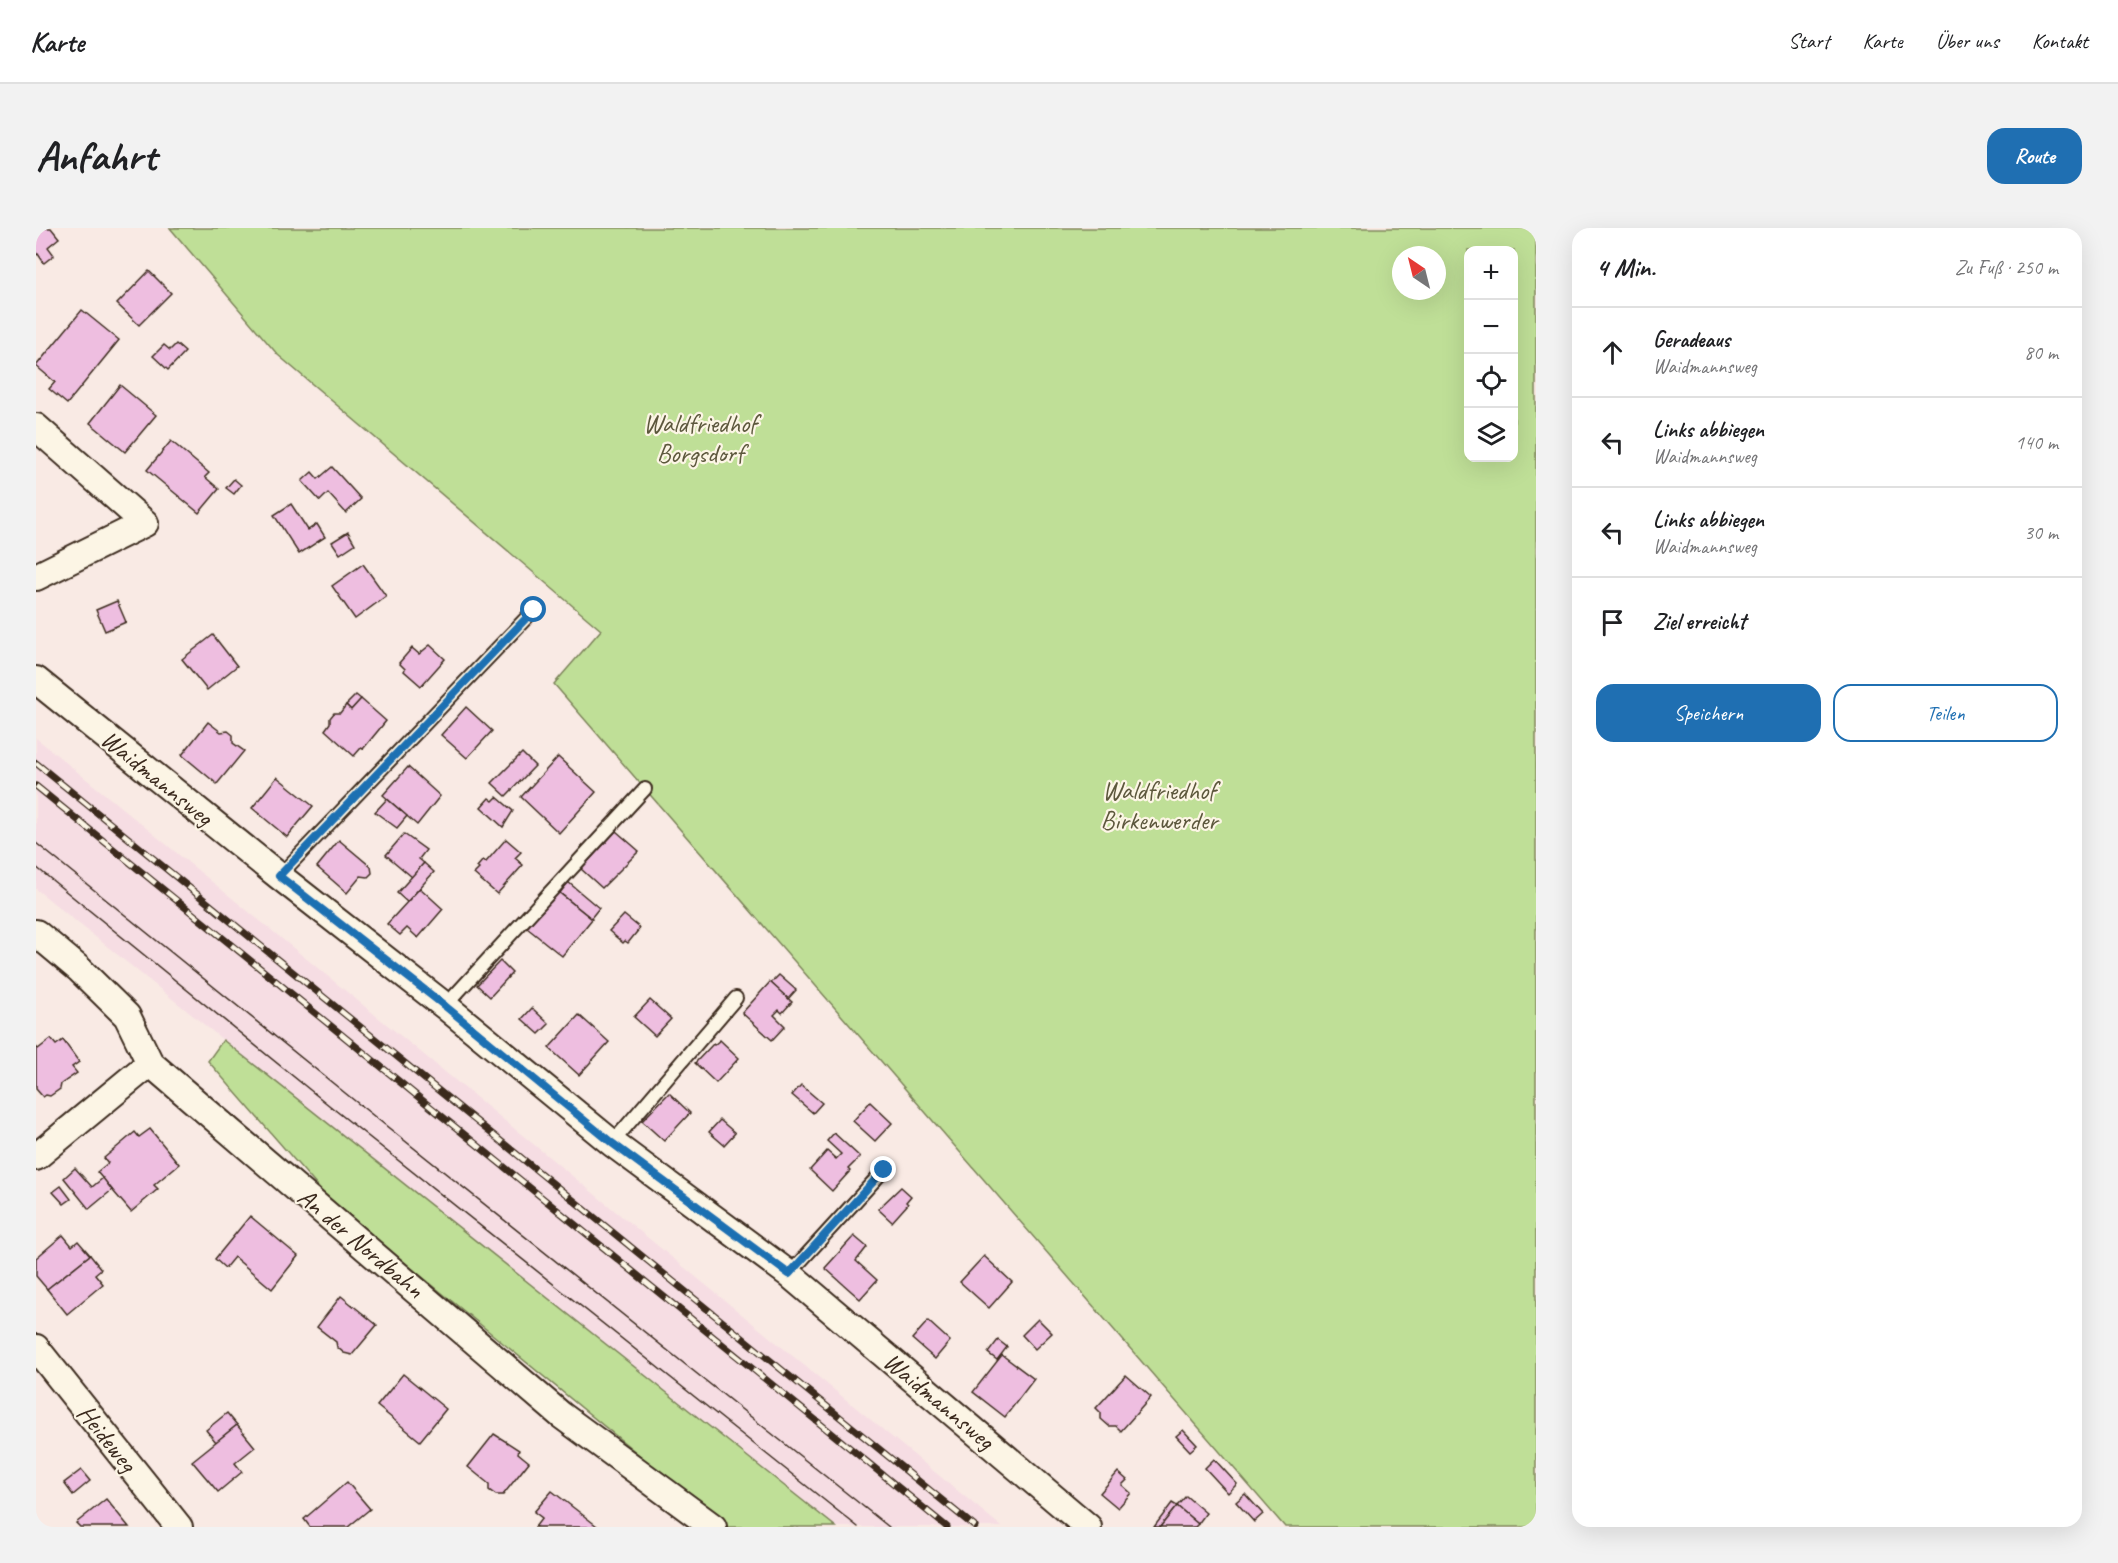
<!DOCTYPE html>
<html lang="de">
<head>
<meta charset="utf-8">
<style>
  body { margin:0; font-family:Caveat,sans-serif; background:#f2f2f2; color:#202124 }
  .controls { position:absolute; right:18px; top:18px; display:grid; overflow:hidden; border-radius:12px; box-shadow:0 6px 24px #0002 }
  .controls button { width:54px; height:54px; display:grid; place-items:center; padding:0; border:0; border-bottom:2px solid #e0e0e0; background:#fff; color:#202124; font:30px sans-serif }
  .compass { position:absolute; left:1356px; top:18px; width:54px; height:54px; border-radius:50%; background:#fff; box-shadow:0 6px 24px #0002; rotate:325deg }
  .stop { position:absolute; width:18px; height:18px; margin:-14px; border:4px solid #1f6fb2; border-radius:50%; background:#fff }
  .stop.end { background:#1f6fb2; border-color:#fff; box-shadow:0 2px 6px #0008 }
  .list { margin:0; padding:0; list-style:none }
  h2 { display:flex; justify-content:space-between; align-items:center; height:78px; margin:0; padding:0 24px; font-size:26px }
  h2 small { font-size:20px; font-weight:400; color:#757577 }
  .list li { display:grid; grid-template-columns:39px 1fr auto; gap:18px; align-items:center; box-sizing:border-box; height:90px; padding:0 24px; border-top:2px solid #e0e0e0 }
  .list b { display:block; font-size:22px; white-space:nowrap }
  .list p { margin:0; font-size:20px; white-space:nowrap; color:#757577 }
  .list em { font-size:20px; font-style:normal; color:#757577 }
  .actions { display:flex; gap:12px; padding:18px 24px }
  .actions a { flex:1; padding:14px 0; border:2px solid #1f6fb2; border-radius:18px; text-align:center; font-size:21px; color:#1f6fb2 }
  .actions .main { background:#1f6fb2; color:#fff }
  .icon { flex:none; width:33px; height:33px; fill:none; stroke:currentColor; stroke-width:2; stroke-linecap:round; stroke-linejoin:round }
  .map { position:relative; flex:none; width:1500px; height:1299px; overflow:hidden; border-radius:18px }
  header { display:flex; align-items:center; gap:36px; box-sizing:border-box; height:84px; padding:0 30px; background:#fff; border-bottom:2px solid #e0e0e0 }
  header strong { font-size:28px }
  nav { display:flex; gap:33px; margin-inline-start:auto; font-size:21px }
  .intro { display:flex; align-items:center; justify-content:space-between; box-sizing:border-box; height:144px; padding:0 36px }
  h1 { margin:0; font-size:42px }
  .button { padding:15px 27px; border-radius:18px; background:#1f6fb2; color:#fff; font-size:21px; font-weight:700 }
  main { display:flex; gap:36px; padding:0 36px }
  aside { flex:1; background:#fff; border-radius:18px; box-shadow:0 6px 24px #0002 }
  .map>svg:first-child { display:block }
  .built { fill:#f6dde3 }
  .green { fill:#bfdf97; stroke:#7d845a; stroke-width:1.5; fill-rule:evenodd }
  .building { fill:#eebee0; stroke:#3b2a1e; stroke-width:1.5 }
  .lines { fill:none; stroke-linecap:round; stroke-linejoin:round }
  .lane-casing { stroke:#3b2a1e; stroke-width:16 }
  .street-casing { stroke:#3b2a1e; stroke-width:30 }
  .lane { stroke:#fcf5e5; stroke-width:12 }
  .street { stroke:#fcf5e5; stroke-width:26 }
  .tram { stroke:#3b2a1e; stroke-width:1.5 }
  .rail-casing { stroke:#3b2a1e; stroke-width:7 }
  .rail { stroke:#fcf5e5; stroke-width:4.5; stroke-dasharray:14; stroke-linecap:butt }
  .route { stroke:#1f6fb2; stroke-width:8 }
  .labels { text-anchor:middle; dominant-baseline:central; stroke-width:4.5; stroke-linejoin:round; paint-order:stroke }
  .park-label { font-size:26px; fill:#5c573c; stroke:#fcf5e5 }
  .street-label { font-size:26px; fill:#3b2a1e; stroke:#fcf5e5 }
</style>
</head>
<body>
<header>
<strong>Karte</strong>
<nav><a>Start</a><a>Karte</a><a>Über uns</a><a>Kontakt</a></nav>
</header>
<div class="intro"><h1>Anfahrt</h1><a class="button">Route</a></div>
<main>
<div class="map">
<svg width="1500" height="1299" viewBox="0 0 1500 1299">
  <rect width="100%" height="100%" fill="#f9eae4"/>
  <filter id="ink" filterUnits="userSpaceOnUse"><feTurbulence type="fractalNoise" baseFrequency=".0167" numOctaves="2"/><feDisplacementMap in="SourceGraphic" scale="12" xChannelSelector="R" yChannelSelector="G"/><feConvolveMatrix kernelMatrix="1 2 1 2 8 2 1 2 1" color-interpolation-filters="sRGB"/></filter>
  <g filter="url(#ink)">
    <!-- built -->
    <polygon class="built" points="0,510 966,1299 800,1299 217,836 0,661"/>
    <!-- green -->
    <g class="green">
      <path d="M134,0H1500V1299H1249L518,456L565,402L242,127ZM1432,22H1478V230H1432ZM1365,27H1401V63H1365Z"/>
      <polygon points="187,812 800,1299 691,1299 295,974 172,833"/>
    </g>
    <!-- building -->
    <g class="building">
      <polygon points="0,0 15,0 23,10 12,19 18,27 8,35 2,26 0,27"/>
      <polygon points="113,43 135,65 103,97 81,76"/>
      <polygon points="46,82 83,112 31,176 13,161 19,154 0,138"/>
      <polygon points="140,116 149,124 132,142 117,128 128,117 134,122"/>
      <polygon points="84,157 120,187 89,224 54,195"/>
      <polygon points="135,213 173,245 169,249 183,261 163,285 111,242"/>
      <polygon points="296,239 325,271 310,285 292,265 284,273 266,253 276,244 282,251"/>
      <polygon points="198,251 205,257 198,266 190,260"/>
      <polygon points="255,276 272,302 281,296 289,309 263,326 238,287"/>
      <polygon points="312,304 319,316 304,326 296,314"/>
      <polygon points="327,336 350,368 319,391 296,358"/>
      <polygon points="81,373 90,394 69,403 60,382"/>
      <polygon points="177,407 201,438 171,462 146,431"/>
      <polygon points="394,417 409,431 385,458 368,443 369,441 363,435 376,420 383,426"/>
      <polygon points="320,467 325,471 315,482 310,477"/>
      <polygon points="325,471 350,493 327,521 325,520 318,528 289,502 294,495 294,490 298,485 304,485 310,477 315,482"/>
      <polygon points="430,479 456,503 431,530 405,507"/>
      <polygon points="172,494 185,504 192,503 197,507 197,515 208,523 181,556 146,527"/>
      <polygon points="486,525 499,538 470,568 456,555"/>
      <polygon points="522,529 560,564 523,605 485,569"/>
      <polygon points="372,539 404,568 381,597 347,567"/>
      <polygon points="241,549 277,578 251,609 216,580"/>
      <polygon points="461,569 477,583 467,599 445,579 453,570 457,573"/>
      <polygon points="351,571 371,588 361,600 339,584"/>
      <polygon points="580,603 603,623 566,660 545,641"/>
      <polygon points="368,606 390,622 383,631 388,635 376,649 350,627"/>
      <polygon points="470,611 485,624 479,630 487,637 461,666 438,646 443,641 441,639 447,632 450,634"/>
      <polygon points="303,612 335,639 336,645 332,649 325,648 311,665 281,639"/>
      <polygon points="388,635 398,644 371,674 361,665"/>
      <polygon points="532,654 563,680 555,690 524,665"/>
      <polygon points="384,660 407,681 382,710 371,700 364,707 351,696"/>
      <polygon points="521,663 556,691 526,728 491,700"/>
      <polygon points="588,687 604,700 592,715 589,713 587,715 573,703"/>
      <polygon points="464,733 476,745 454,769 441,757"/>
      <polygon points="743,747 760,762 752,771 735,755"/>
      <polygon points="734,754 756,774 746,785 743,782 738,787 749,798 736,812 706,785"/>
      <polygon points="614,772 635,791 619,808 598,789"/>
      <polygon points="496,780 513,796 503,806 486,791"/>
      <polygon points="543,787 573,814 543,847 513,820"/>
      <polygon points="15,811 20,817 27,812 43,834 36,839 41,845 25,856 24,861 14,868 10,867 7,869 0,861 0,819 2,821"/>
      <polygon points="684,812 703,830 680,855 659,835 677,816 678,817"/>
      <polygon points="765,857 786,875 777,885 756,867"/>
      <polygon points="633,865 654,885 628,913 606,893"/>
      <polygon points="834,874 856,895 839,913 817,893"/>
      <polygon points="684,892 699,905 688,917 673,904"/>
      <polygon points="114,901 143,936 118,957 122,961 95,984 61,944 72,935 68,930 99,904 103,909"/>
      <polygon points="798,905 824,929 812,941 814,943 796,963 774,942 791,923 800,931 805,926 791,913"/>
      <polygon points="39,940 56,959 67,950 76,962 53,981 28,950"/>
      <polygon points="25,958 35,971 28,976 17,964"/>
      <polygon points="865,959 875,968 870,974 872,976 856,994 842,981"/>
      <polygon points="214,988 262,1028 236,1061 198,1029 189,1040 179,1031"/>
      <polygon points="27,1007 36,1018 42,1013 54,1027 11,1061 0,1048 0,1030"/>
      <polygon points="818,1008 831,1019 820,1033 841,1052 824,1071 789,1040"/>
      <polygon points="54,1027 65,1041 59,1046 67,1056 31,1086 11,1061"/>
      <polygon points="948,1028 976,1054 953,1080 924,1054"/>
      <polygon points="305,1068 341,1097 316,1127 308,1125 301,1119 300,1114 281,1099"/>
      <polygon points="1002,1091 1016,1105 999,1121 986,1107"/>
      <polygon points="892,1093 914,1113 899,1131 876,1111"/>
      <polygon points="962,1112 971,1119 961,1132 952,1125"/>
      <polygon points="966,1127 998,1151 969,1189 937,1164"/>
      <polygon points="367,1146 410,1181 384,1213 341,1178"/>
      <polygon points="1090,1147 1115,1169 1085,1203 1080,1198 1073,1198 1065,1191 1065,1185 1060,1180"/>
      <polygon points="191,1185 201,1197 180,1214 170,1202"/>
      <polygon points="201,1197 219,1219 199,1235 206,1244 182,1264 156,1233"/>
      <polygon points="1147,1202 1161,1217 1154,1223 1140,1208"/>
      <polygon points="458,1206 483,1222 482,1225 493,1234 467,1267 460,1267 453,1262 453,1256 432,1239"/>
      <polygon points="1178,1231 1201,1256 1192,1265 1169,1240"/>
      <polygon points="45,1242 54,1253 37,1267 28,1255"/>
      <polygon points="1082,1244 1091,1252 1086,1257 1095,1265 1082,1280 1064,1265"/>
      <polygon points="311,1254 334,1281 312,1299 274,1299 268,1291"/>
      <polygon points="516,1263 561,1298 561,1299 499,1299 506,1290 498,1284"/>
      <polygon points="1209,1266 1227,1286 1218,1294 1200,1274"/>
      <polygon points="1150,1268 1170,1285 1162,1296 1141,1278"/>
      <polygon points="70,1271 93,1299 44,1299 40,1295"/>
      <polygon points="1136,1275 1141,1278 1124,1299 1118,1299"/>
      <polygon points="1141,1278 1162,1296 1159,1299 1124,1299"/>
    </g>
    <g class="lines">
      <defs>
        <g id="lane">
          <polyline points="243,648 498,382"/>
          <polyline points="409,778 609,561"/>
          <polyline points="576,915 700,770"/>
          <polyline points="753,1046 848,942"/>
        </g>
        <g id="street">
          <polyline points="0,199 109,295 0,349"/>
          <polyline points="0,452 243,648 409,778 576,915 753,1046 1052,1299"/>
          <polyline points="0,705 43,741 91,788 114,835 525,1187 677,1299"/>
          <polyline points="0,929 114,835"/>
          <polyline points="0,1120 143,1299"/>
        </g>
      </defs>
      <!-- lane casing -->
      <use href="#lane" class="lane-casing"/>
      <!-- street casing -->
      <use href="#street" class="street-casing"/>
      <!-- lane -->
      <use href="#lane" class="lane"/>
      <!-- street -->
      <use href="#street" class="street"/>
      <!-- tram -->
      <g class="tram">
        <polyline points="0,615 314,869 853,1299"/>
        <polyline points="0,639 279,866 822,1299"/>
      </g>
      <defs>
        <g id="rail">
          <polyline points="0,535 939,1299"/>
          <polyline points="0,558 911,1299"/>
        </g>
      </defs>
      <!-- rail casing -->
      <use href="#rail" class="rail-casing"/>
      <!-- rail -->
      <use href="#rail" class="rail"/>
    </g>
  </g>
  <g class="lines" filter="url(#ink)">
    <!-- route -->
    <polyline class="route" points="498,382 243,648 409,778 576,915 753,1046 848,942"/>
  </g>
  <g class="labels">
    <!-- park labels -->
    <g class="park-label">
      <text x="664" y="195">Waldfriedhof<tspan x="664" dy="30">Borgsdorf</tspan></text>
      <text x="1123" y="562">Waldfriedhof<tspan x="1123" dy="30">Birkenwerder</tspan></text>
    </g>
    <!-- street labels -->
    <g class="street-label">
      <text transform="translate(121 550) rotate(39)">Waidmannsweg</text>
      <text transform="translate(325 1015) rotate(40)">An der Nordbahn</text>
      <text transform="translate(903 1173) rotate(40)">Waidmannsweg</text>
      <text transform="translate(71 1210) rotate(51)">Heideweg</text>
    </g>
  </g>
</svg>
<div class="controls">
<button>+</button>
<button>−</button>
<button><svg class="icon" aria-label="locate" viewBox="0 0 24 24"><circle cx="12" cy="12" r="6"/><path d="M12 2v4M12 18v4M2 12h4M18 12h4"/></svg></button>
<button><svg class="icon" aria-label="layers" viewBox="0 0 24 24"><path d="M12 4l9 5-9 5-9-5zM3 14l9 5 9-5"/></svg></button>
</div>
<svg class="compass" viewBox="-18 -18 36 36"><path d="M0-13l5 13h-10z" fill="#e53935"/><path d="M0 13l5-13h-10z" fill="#757577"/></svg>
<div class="stop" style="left:498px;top:382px"></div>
<div class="stop end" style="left:848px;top:942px"></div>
</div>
<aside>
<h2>4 Min.<small>Zu Fuß · 250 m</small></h2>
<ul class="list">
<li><svg class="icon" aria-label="ahead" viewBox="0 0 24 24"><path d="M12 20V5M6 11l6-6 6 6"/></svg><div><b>Geradeaus</b><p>Waidmannsweg</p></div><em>80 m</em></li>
<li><svg class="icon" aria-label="left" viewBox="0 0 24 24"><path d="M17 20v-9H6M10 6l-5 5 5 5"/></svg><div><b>Links abbiegen</b><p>Waidmannsweg</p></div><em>140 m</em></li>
<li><svg class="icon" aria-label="left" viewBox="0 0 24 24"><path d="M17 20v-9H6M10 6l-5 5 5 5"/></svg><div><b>Links abbiegen</b><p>Waidmannsweg</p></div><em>30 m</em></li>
<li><svg class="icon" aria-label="arrive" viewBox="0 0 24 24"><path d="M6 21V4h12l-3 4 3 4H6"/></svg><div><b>Ziel erreicht</b></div></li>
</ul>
<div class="actions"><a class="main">Speichern</a><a>Teilen</a></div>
</aside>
</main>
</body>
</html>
